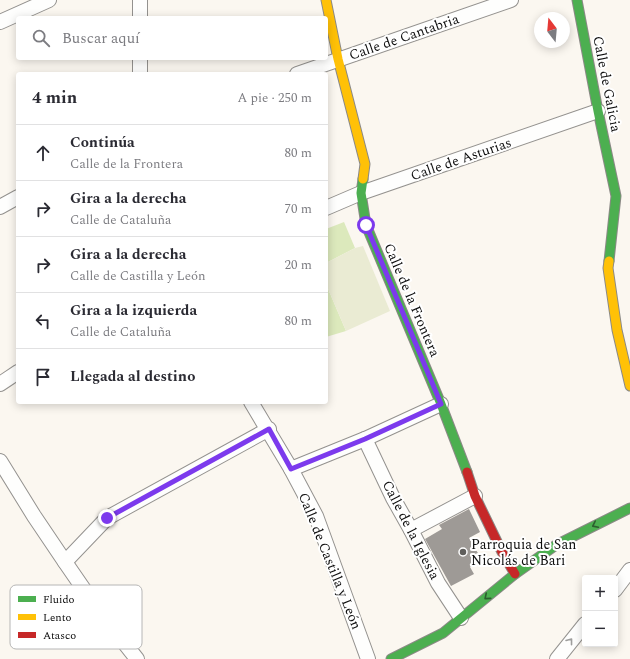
<!DOCTYPE html>
<html lang="es">
<head>
<meta charset="utf-8">
<style>
  body { margin:0; font-family:Spectral,serif; background:#f2f2f3; color:#2b2b33 }
  .controls { position:absolute; right:12px; bottom:12px; display:grid; overflow:hidden; border-radius:4px; box-shadow:0 2px 10px #0003 }
  .controls button { width:36px; height:36px; display:grid; place-items:center; padding:0; border:0; border-bottom:1px solid #e1e1e2; background:#fff; color:#2b2b33; font:20px sans-serif }
  .compass { position:absolute; left:534px; top:12px; width:36px; height:36px; border-radius:50%; background:#fff; box-shadow:0 2px 10px #0003; rotate:344deg }
  .stop { position:absolute; width:12px; height:12px; margin:-9px; border:3px solid #7c3aed; border-radius:50%; background:#fff }
  .stop.end { background:#7c3aed; border-color:#fff; box-shadow:0 1px 4px #0008 }
  .list { margin:0; padding:0; list-style:none }
  h2 { display:flex; justify-content:space-between; align-items:center; height:52px; margin:0; padding:0 16px; font-size:17px }
  h2 small { font-size:13px; font-weight:400; color:#7c7c81 }
  .list li { display:grid; grid-template-columns:26px 1fr auto; gap:12px; align-items:center; box-sizing:border-box; height:56px; padding:0 16px; border-top:1px solid #e1e1e2 }
  .list b { display:block; font-size:15px; white-space:nowrap }
  .list p { margin:0; font-size:13px; white-space:nowrap; color:#7c7c81 }
  .list em { font-size:13px; font-style:normal; color:#7c7c81 }
  .icon { flex:none; width:22px; height:22px; fill:none; stroke:currentColor; stroke-width:2; stroke-linecap:round; stroke-linejoin:round }
  .map { position:relative; flex:none; width:630px; height:659px; overflow:hidden }
  .search { position:absolute; background:#fff; box-shadow:0 2px 10px #0003; left:16px; top:16px; width:312px; height:44px; display:flex; align-items:center; gap:10px; box-sizing:border-box; padding:0 14px; border-radius:4px; color:#7c7c81; font-size:15px }
  .panel { position:absolute; background:#fff; box-shadow:0 2px 10px #0003; left:16px; top:72px; width:312px; height:332px; border-radius:4px }
  .map>svg:first-child { display:block }
  .forest { fill:#dce9bc }
  .cemetery { fill:#eaebd3 }
  .building { fill:#9e9a96 }
  .lines { fill:none; stroke-linecap:round; stroke-linejoin:round }
  .street-casing { stroke:#94928f; stroke-width:16 }
  .fast-casing { stroke:#8b8986; stroke-width:11 }
  .slow-casing { stroke:#8b8986; stroke-width:11 }
  .jam-casing { stroke:#8b8986; stroke-width:11 }
  .street { stroke:#fefefd; stroke-width:14 }
  .fast { stroke:#4caf50; stroke-width:9 }
  .slow { stroke:#ffc107; stroke-width:9 }
  .jam { stroke:#c62828; stroke-width:9 }
  .oneway { stroke:#2c5e2e }
  .oneway2 { stroke:#9e9e9d }
  .route { stroke:#7c3aed; stroke-width:5 }
  .poi-dot { fill:#605f5c; stroke:#fff; stroke-width:1.5 }
  .labels { text-anchor:middle; dominant-baseline:central; stroke-width:4; stroke-linejoin:round; paint-order:stroke }
  .street-label { font-size:14px; fill:#0d0d0d; stroke:#fff }
  .poi-label { font-size:14px; fill:#0d0d0d; stroke:#fff; text-anchor:start }
  .key { fill:#fff; stroke:#b6b6b6; stroke-width:1 }
  .key-label { font-size:11px; fill:#0d0d0d }
</style>
</head>
<body>
<div class="map">
<svg width="630" height="659" viewBox="0 0 630 659">
  <rect width="100%" height="100%" fill="#fbf7f0"/>
  <!-- forest -->
  <g class="forest">
    <polygon points="344,222 355,248 326,263 326,229"/>
    <polygon points="326,284 346,331 326,337"/>
  </g>
  <!-- cemetery -->
  <polygon class="cemetery" points="363,246 390,311 346,331 326,284 326,263 355,248"/>
  <!-- building -->
  <polygon class="building" points="469,509 480,532 469,538 482,560 470,567 474,574 451,586 425,539 442,529 439,525"/>
  <g class="lines">
    <defs>
      <g id="street">
        <polyline points="140,0 140,18"/>
        <polyline points="0,22 49,0"/>
        <polyline points="140,58 140,74"/>
        <polyline points="297,74 511,0"/>
        <polyline points="0,207 18,197"/>
        <polyline points="326,208 361,193 598,111"/>
        <polyline points="0,384 18,372"/>
        <polyline points="251,402 291,469 316,516 368,659"/>
        <polyline points="365,439 393,498 411,530 438,583 461,618"/>
        <polyline points="0,461 34,516 65,562 96,607 137,659"/>
        <polyline points="291,469 365,439 441,404"/>
        <polyline points="411,530 475,496"/>
        <polyline points="65,562 107,518 269,429"/>
        <polyline points="615,590 630,570"/>
        <polyline points="557,659 585,624"/>
      </g>
      <g id="fast">
        <polyline points="577,0 598,111 616,196 609,261"/>
        <polyline points="363,179 361,193 366,225 441,404 467,472"/>
        <polyline points="391,659 443,633 515,574 556,545 630,508"/>
      </g>
      <g id="slow">
        <polyline points="326,0 338,59 365,164 363,179"/>
        <polyline points="609,261 608,268 617,330 630,386"/>
      </g>
      <polyline id="jam" points="467,472 475,496 502,552 515,574"/>
    </defs>
    <!-- street casing -->
    <use href="#street" class="street-casing"/>
    <!-- fast casing -->
    <use href="#fast" class="fast-casing"/>
    <!-- slow casing -->
    <use href="#slow" class="slow-casing"/>
    <!-- jam casing -->
    <use href="#jam" class="jam-casing"/>
    <!-- street -->
    <use href="#street" class="street"/>
    <!-- fast -->
    <use href="#fast" class="fast"/>
    <!-- slow -->
    <use href="#slow" class="slow"/>
    <!-- jam -->
    <use href="#jam" class="jam"/>
  </g>
  <!-- one-way arrows -->
  <defs><path id="oneway-chevron" d="M-2-3.5L2.5 0L-2 3.5" fill="none" stroke-width="1.6" stroke-linecap="round" stroke-linejoin="round"/></defs>
  <g class="oneway">
    <use href="#oneway-chevron" transform="translate(595 525) rotate(154)"/>
    <use href="#oneway-chevron" transform="translate(487 597) rotate(140)"/>
  </g>
  <use class="oneway2" href="#oneway-chevron" transform="translate(570 641) rotate(-52)"/>
  <g class="lines">
    <!-- route -->
    <polyline class="route" points="107,518 269,429 291,469 365,439 441,404 366,225"/>
  </g>
  <!-- markers -->
  <circle class="poi-dot" cx="463" cy="552" r="4"/>
  <g class="labels">
    <!-- street labels -->
    <g class="street-label">
      <text transform="translate(404 37) rotate(-19)">Calle de Cantabria</text>
      <text transform="translate(607 84) rotate(79)">Calle de Galicia</text>
      <text transform="translate(461 159) rotate(-19)">Calle de Asturias</text>
      <text transform="translate(412 300) rotate(67)">Calle de la Frontera</text>
      <text transform="translate(411 530) rotate(63)">Calle de la Iglesia</text>
      <text transform="translate(330 561) rotate(68)">Calle de Castilla y León</text>
    </g>
    <!-- poi labels -->
    <g class="poi-label">
      <text x="471" y="544">Parroquia de San<tspan x="471" dy="16">Nicolás de Bari</tspan></text>
    </g>
  </g>
  <!-- legend -->
  <rect x="10" y="585" width="132" height="64" rx="6" class="key"/>
  <rect x="18" y="596" width="18" height="6" fill="#4caf50"/>
  <rect x="18" y="614" width="18" height="6" fill="#ffc107"/>
  <rect x="18" y="632" width="18" height="6" fill="#c62828"/>
  <g class="key-label">
    <text x="43" y="603">Fluido</text>
    <text x="43" y="621">Lento</text>
    <text x="43" y="639">Atasco</text>
  </g>
</svg>
<div class="controls">
<button>+</button>
<button>−</button>
</div>
<svg class="compass" viewBox="-18 -18 36 36"><path d="M0-13l5 13h-10z" fill="#e53935"/><path d="M0 13l5-13h-10z" fill="#7c7c81"/></svg>
<div class="stop" style="left:366px;top:225px"></div>
<div class="stop end" style="left:107px;top:518px"></div>
<div class="search"><svg class="icon" aria-label="search" viewBox="0 0 24 24"><circle cx="10" cy="10" r="6"/><path d="M15 15l6 6"/></svg>Buscar aquí</div>
<section class="panel">
<h2>4 min<small>A pie · 250 m</small></h2>
<ul class="list">
<li><svg class="icon" aria-label="ahead" viewBox="0 0 24 24"><path d="M12 20V5M6 11l6-6 6 6"/></svg><div><b>Continúa</b><p>Calle de la Frontera</p></div><em>80 m</em></li>
<li><svg class="icon" aria-label="right" viewBox="0 0 24 24"><path d="M7 20v-9h11M14 6l5 5-5 5"/></svg><div><b>Gira a la derecha</b><p>Calle de Cataluña</p></div><em>70 m</em></li>
<li><svg class="icon" aria-label="right" viewBox="0 0 24 24"><path d="M7 20v-9h11M14 6l5 5-5 5"/></svg><div><b>Gira a la derecha</b><p>Calle de Castilla y León</p></div><em>20 m</em></li>
<li><svg class="icon" aria-label="left" viewBox="0 0 24 24"><path d="M17 20v-9H6M10 6l-5 5 5 5"/></svg><div><b>Gira a la izquierda</b><p>Calle de Cataluña</p></div><em>80 m</em></li>
<li><svg class="icon" aria-label="arrive" viewBox="0 0 24 24"><path d="M6 21V4h12l-3 4 3 4H6"/></svg><div><b>Llegada al destino</b></div></li>
</ul>
</section>
</div>
</body>
</html>
